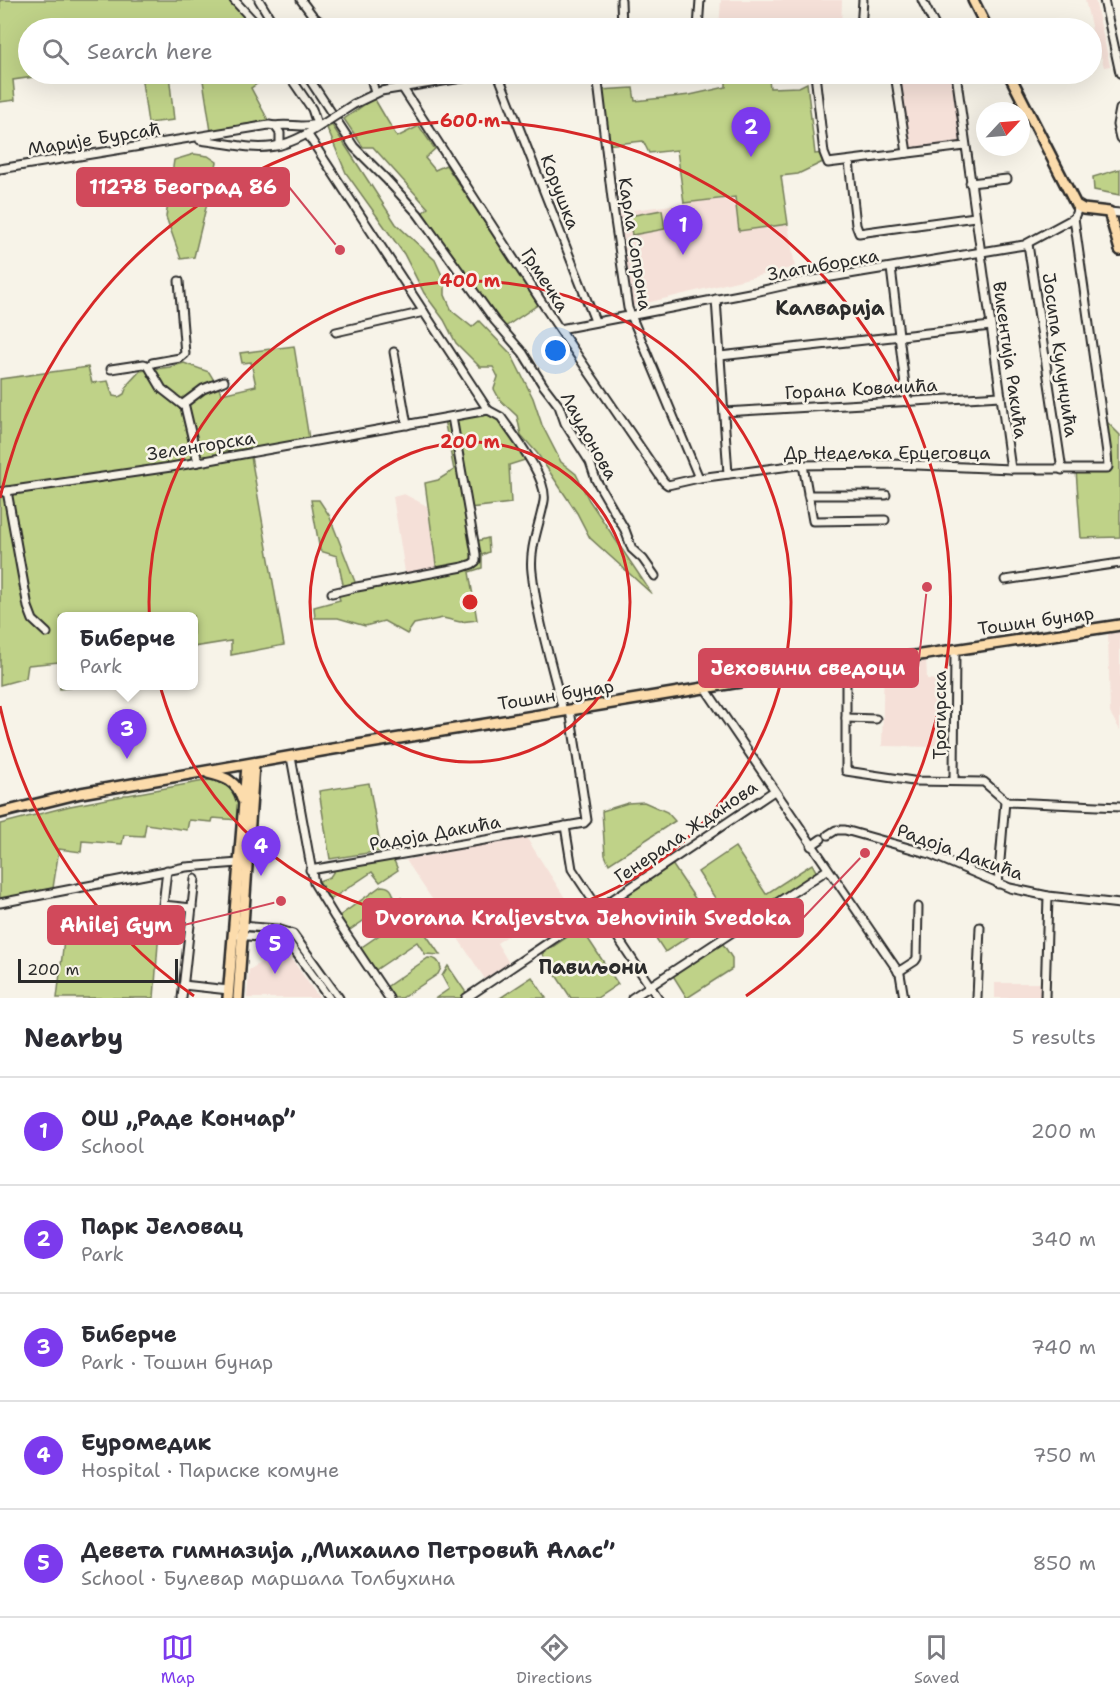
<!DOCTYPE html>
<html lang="en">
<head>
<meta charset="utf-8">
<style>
  body { margin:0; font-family:"Shantell Sans",sans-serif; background:#f2f2f3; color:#2b2b33 }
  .compass { position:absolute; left:976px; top:102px; width:54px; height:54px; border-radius:50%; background:#fff; box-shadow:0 6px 24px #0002; rotate:64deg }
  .scale { position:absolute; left:18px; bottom:15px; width:160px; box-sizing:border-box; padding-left:6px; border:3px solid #2b2b2b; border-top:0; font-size:16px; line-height:21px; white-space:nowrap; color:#2b2b2b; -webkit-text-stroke:4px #f7f3e8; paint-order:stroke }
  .you { position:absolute; left:556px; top:351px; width:21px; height:21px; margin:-15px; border:4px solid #fff; border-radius:50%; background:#1a73e8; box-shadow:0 0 0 9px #1a73e833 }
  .badge { display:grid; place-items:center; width:39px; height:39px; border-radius:50%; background:#7c3aed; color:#fff; font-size:20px; font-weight:700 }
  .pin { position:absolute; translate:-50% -50px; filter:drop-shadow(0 2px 3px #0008) }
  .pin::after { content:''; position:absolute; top:32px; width:21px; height:18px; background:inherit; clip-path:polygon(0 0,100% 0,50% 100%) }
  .popup { position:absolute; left:57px; top:612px; width:141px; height:78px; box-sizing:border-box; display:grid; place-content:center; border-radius:9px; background:#fff; filter:drop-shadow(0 2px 4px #0005); font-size:20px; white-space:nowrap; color:#7c7c81 }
  .popup b { font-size:22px; color:#2b2b33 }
  .popup::after { content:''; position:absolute; left:50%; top:100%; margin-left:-12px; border:12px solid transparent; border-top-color:#fff }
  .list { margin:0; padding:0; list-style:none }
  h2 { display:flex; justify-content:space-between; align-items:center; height:78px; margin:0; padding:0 24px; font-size:26px }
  h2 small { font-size:20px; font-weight:400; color:#7c7c81 }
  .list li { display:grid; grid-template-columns:39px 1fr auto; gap:18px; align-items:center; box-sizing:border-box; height:108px; padding:0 24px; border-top:2px solid #e1e1e2 }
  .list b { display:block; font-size:22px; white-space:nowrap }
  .list p { margin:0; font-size:20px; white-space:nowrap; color:#7c7c81 }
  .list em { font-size:20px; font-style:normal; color:#7c7c81 }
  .icon { flex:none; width:33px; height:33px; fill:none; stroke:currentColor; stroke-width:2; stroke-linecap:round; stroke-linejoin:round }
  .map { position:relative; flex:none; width:1120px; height:998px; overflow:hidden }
  .search { position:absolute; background:#fff; box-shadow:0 6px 24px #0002; left:18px; right:18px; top:18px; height:66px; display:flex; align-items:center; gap:15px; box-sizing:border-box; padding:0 21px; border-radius:33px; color:#7c7c81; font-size:22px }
  .sheet { height:618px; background:#fff }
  nav { display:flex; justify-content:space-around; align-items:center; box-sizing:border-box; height:84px; border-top:2px solid #e1e1e2; background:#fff; font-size:16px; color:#7c7c81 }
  nav a { display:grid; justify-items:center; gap:3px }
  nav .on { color:#7c3aed }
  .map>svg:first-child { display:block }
  .built { fill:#f5e0d8 }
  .green { fill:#bfd288; stroke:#757e5a; stroke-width:1.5 }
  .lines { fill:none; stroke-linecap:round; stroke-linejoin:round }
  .minor-casing { stroke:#2b2b2b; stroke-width:11 }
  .major-casing { stroke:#2b2b2b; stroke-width:14 }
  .minor { stroke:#f7f3e8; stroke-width:7 }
  .major { stroke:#fcdcac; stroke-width:9 }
  .minor-bridge-casing { stroke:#2b2b2b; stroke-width:11; stroke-linecap:butt }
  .minor-bridge { stroke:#f7f3e8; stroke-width:7 }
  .ring { fill:none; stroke:#d62828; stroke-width:3 }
  .labels { text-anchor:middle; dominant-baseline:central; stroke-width:5; stroke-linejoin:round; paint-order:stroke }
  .street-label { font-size:18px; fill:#2b2b2b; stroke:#f7f3e8 }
  .neighbourhood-label { font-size:20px; font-weight:bold; fill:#2b2b2b; stroke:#f7f3e8 }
  .centre { fill:#d62828; stroke:#f7f3e8; stroke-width:3 }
  .ring-label { font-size:18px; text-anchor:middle; font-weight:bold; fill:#d62828; stroke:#f7f3e8; stroke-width:5; stroke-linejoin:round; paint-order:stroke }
  .leader { fill:none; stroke:#d1495b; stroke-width:2 }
  .callout-dot { fill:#d1495b; stroke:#f7f3e8; stroke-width:2 }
  .callout { fill:#d1495b; stroke:#d1495b; stroke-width:2 }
  .callout-label { font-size:20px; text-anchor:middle; font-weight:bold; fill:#fff }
</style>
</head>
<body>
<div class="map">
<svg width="1120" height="998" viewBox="0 0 1120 998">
  <rect width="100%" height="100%" fill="#f7f3e8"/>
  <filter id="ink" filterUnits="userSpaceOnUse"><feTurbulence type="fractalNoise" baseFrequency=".0167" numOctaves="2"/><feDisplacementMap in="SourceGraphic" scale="12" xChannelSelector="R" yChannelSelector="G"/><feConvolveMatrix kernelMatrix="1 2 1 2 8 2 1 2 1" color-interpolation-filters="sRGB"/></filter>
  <g filter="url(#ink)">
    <!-- built -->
    <g class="built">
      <polygon points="721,0 842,0 841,28 719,28"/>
      <polygon points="1085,0 1095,0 1110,66 1104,67 1100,52 1097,52"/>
      <polygon points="895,74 956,74 965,146 907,153"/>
      <polygon points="735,197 739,231 788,224 795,267 630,307 617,212"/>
      <polygon points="404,494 427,506 437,572 406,578 393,497"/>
      <polygon points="1120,631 1120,730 1110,713 1108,633"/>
      <polygon points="926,656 927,679 942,680 938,747 882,746 884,662"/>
      <polygon points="526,837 565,898 497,943 509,963 485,979 406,860"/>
      <polygon points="284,948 319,998 247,998 249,970"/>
      <rect x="995" y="983" width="49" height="15"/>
    </g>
    <!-- green -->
    <g class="green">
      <polygon points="0,0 236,0 262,28 28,28 28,74 55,74 13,80 15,100 0,102"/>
      <polygon points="103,74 169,74 174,120 148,123 141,75 104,79"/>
      <polygon points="202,74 272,74 251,88 268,120 211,131"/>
      <polygon points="769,79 770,88 799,87 807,83 815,154 824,153 825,161 798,174 781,176 788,224 739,231 735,197 684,203 677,150 649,153 643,141 606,145 599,90 633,88 635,101 690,95 726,87 726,81"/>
      <polygon points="374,98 397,137 419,126 435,149 425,158 435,170 446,165 539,304 505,327 421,214 428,208 373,147 363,147 344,119"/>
      <polygon points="332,125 396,224 435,260 445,282 445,295 452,311 472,327 479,321 511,354 533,398 542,425 561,462 576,474 589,500 652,594 590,538 577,513 537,453 521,435 517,416 500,400 494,389 498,377 493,367 480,367 456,343 444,320 424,293 404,254 346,173 327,128"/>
      <polygon points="194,154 208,156 217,162 194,257 181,259 166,217 174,160"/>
      <polygon points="1120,169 1120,195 1094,190 1093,177"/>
      <polygon points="662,210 665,229 632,235 629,216"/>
      <polygon points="294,346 309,439 250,451 284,645 231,655 231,641 193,647 193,616 61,616 61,686 82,686 60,689 59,662 28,665 26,678 0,685 0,379 88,367 92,383 108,381 113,396 119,397 124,394 128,384 140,371 170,367 184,363 209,372 222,394 256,386 251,362 242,363 240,353"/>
      <polygon points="494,411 524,453 525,460 509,465 511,503 470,508 477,541 488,538 489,552 482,555 482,568 469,572 477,620 460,622 443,618 414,624 407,634 384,621 365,626 338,618 315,618 314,607 340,600 337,591 344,589 337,556 320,551 311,500 319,500 329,515 357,587 437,572 425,483 438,480 454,470 444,419"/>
      <polygon points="1106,421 1120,435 1120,537 1081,538 1076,470 1106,469"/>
      <polygon points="231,776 242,784 238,820 213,818 212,822 189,820 187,830 146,824 144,836 124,835 122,844 82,841 81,852 59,849 53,888 0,900 0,824 70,806 123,796 124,795 128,795"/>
      <polygon points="369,783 381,851 330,859 319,791"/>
      <polygon points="644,802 667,812 675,821 609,864 605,855 602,811 628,803"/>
      <polygon points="735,847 766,894 812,864 817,873 734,927 698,872"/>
      <polygon points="393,858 398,870 380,882 372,872 330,900 319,881 330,877 336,868"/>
      <polygon points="672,864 711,922 665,952 627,894"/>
      <path d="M381,886C389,886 392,889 394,897L391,902L347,932L338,917Z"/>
      <polygon points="401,898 440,955 425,954 417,942 374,971 359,949 401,920 395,908"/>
      <polygon points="70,921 159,930 154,998 57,998 66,924"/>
      <polygon points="581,928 618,984 597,998 571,998 542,954"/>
      <polygon points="721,941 732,958 732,969 687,998 672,974"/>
      <path d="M428,958C436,958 439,961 441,968L438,974L402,998H391L385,988Z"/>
      <polygon points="448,966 467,994 462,998 436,998 449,989 442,976"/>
      <polygon points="532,977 546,998 500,998"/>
    </g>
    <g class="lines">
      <defs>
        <g id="minor">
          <polyline points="234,0 260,28"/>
          <polyline points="259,0 276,28"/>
          <polyline points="301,0 313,16 327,28"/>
          <polyline points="621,0 622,28"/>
          <polyline points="922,0 936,28"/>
          <polyline points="1104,0 1120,73"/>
          <polyline points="698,28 700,0"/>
          <polyline points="861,28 863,0"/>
          <polyline points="306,74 354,147 386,179 418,214 495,321 523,353 543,385 559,406 565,423 590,462 596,480 625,530 632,549 643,559 655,576"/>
          <polyline points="370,74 375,93"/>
          <polyline points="498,74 595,321"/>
          <polyline points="597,74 613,207 628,308 699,478"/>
          <polyline points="815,74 824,153 828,163 965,146"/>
          <polyline points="895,74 907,153"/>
          <polyline points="956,74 1011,469"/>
          <polyline points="402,87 556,324 664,482 668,485 699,478 798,465 893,464 1011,469 1106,469 1108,467 1107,453 1074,218"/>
          <polyline points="354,104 381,91 487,74"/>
          <polyline points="1120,109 1117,125 1120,138"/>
          <path d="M275,126C288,123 303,129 315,124L316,121L312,109L288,74"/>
          <polyline points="308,135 488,410"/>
          <path d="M200,140C255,147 273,158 323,124"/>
          <polyline points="849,161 856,225 859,233 975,217"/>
          <polyline points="0,169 269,125 275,126 280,133 280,145"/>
          <polyline points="970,183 1007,179"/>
          <polyline points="1109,212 1120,213"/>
          <polyline points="1028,244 1062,470"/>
          <polyline points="891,268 907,402"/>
          <polyline points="179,281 185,354 180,358 152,363 149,367 162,389 185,407 198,462"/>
          <polyline points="716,299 728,474"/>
          <polyline points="560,329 755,292 795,283 1024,245 1074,218 1078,208"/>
          <polyline points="336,332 424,312"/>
          <polyline points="394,352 407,425"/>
          <polyline points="720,356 991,326"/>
          <polyline points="111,369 144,364 149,366"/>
          <polyline points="183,404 203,389 224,381"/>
          <polyline points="724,412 1001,396"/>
          <polyline points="803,465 813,521 885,520"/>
          <polyline points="7,491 28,607 33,620 47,633"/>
          <path d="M0,492L171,467L488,410L501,417C514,436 548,478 544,501C540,524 529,548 532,572C537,619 552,665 563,711"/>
          <polyline points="808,495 886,495"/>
          <polyline points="1005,580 1120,563"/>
          <polyline points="332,593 357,587 463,567 472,564 476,561 476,554 452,417"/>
          <polyline points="846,666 846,771 913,781 984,782 1007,802 1120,807"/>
          <polyline points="705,688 900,974 904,998"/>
          <polyline points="846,718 876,719"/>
          <polyline points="291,757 314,883 334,916 389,998"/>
          <polyline points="954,781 955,649"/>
          <polyline points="565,826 572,869 658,998"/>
          <polyline points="828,835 836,830 845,830 930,854 1010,888 1048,896 1120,904"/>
          <polyline points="811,846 821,839"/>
          <polyline points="167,870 163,905 192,908"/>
          <polyline points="310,870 584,823 587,820 570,710"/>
          <polyline points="998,884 1005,801"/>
          <polyline points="0,903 186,867 239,863"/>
          <polyline points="241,926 277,929 293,934 339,998"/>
          <polyline points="238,935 280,939 289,943 329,998"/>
          <polyline points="898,972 915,961 917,958 918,907"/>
          <polyline points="183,985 229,990"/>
          <polyline points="182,998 195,879"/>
          <polyline points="466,998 774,791"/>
          <polyline points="632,998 827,870"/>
          <polyline points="977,998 980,927"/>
          <polyline points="1045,998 1048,896"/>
        </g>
        <g id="major">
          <polyline points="973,0 987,28"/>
          <polyline points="1009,74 1076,205 1083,209 1109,212 1120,250"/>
          <path d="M208,773C225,777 237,781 242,799"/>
          <polyline points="0,813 81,793 327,750 734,683 1120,625"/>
          <polyline points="228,998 247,765"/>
          <polyline points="238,998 254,764"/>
        </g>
      </defs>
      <!-- minor casing -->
      <use href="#minor" class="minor-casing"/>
      <!-- major casing -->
      <use href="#major" class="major-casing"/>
      <!-- minor -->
      <use href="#minor" class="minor"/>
      <!-- major -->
      <use href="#major" class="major"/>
      <defs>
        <polyline id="minor-bridge" points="323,124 354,104"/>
      </defs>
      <!-- minor-bridge casing -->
      <use href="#minor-bridge" class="minor-bridge-casing"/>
      <!-- minor-bridge -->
      <use href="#minor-bridge" class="minor-bridge"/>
    </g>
  </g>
  <!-- distance rings -->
  <g class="ring">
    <circle cx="470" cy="602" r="160"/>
    <circle cx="470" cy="602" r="321"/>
    <path d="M194 996A481 481 0 0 1 0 706M0 498A481 481 0 1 1 746 996"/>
  </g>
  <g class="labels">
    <!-- street labels -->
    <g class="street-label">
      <text transform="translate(94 139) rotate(-9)">Марије Бурсаћ</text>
      <text transform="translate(560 192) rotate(69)">Корушка</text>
      <text transform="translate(635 244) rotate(81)">Карла Сопрона</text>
      <text transform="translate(823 265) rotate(-10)">Златиборска</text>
      <text transform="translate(545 280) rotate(57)">Грмечка</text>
      <text transform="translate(1060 355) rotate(82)">Јосипа Кулунџића</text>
      <text transform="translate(1010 360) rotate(82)">Викентија Ракића</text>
      <text transform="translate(861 389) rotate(-3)">Горана Ковачића</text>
      <text transform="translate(589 436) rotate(61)">Лаудонова</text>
      <text transform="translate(201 446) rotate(-9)">Зеленгорска</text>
      <text x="887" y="453">Др Недељка Ерцеговца</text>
      <text transform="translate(1036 621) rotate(-8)">Тошин бунар</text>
      <text transform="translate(556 695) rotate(-9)">Тошин бунар</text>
      <text transform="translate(940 715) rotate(-90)">Трогирска</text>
      <text transform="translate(686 832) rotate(-34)">Генерала Жданова</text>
      <text transform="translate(435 833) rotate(-10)">Радоја Дакића</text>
      <text transform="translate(960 852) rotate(20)">Радоја Дакића</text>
    </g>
    <!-- neighbourhood labels -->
    <g class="neighbourhood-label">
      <text x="830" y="308">Калварија</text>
      <text x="593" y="967">Павиљони</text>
    </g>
  </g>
  <circle cx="470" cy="602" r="9" class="centre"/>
  <g class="ring-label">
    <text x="470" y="127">600 m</text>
    <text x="470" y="287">400 m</text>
    <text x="470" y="448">200 m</text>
  </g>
  <!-- callouts -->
  <path class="leader" d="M340 250L289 187M927 587L918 668M865 853L803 918M281 901L184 925"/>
  <g class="callout-dot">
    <circle cx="340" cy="250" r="6"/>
    <circle cx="927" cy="587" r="6"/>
    <circle cx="865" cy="853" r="6"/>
    <circle cx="281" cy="901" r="6"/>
  </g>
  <g class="callout">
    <rect x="77" y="168" width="212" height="38" rx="6"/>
    <rect x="699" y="649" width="219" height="38" rx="6"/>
    <rect x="363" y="899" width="440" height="38" rx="6"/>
    <rect x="48" y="906" width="136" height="38" rx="6"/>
  </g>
  <g class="callout-label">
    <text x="183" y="194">11278 Београд 86</text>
    <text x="808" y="675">Јеховини сведоци</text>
    <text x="583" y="925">Dvorana Kraljevstva Jehovinih Svedoka</text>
    <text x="116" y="932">Ahilej Gym</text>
  </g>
</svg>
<svg class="compass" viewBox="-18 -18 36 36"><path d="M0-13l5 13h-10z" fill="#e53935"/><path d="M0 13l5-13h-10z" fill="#7c7c81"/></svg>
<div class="scale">200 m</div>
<div class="you"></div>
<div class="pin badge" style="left:683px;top:255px">1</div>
<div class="pin badge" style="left:751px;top:157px">2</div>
<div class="pin badge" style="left:127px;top:759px">3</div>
<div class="popup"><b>Биберче</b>Park</div>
<div class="pin badge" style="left:261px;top:876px">4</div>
<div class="pin badge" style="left:275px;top:974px">5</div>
<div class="search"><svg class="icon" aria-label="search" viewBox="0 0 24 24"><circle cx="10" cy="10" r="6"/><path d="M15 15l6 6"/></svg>Search here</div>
</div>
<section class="sheet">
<h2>Nearby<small>5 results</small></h2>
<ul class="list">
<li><span class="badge">1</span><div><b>ОШ „Раде Кончар”</b><p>School</p></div><em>200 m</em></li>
<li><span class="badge">2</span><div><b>Парк Јеловац</b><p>Park</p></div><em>340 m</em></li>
<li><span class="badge">3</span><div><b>Биберче</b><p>Park · Тошин бунар</p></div><em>740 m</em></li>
<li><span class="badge">4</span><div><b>Еуромедик</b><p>Hospital · Париске комуне</p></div><em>750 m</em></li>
<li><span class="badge">5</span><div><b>Девета гимназија „Михаило Петровић Алас”</b><p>School · Булевар маршала Толбухина</p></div><em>850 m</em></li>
</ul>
</section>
<nav>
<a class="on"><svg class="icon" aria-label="map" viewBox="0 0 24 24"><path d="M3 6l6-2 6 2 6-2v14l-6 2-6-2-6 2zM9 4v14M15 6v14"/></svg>Map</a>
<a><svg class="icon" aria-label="directions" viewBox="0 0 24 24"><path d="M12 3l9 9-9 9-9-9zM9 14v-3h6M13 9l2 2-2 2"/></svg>Directions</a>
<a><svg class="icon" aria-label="saved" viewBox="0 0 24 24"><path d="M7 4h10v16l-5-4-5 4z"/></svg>Saved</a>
</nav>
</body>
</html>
